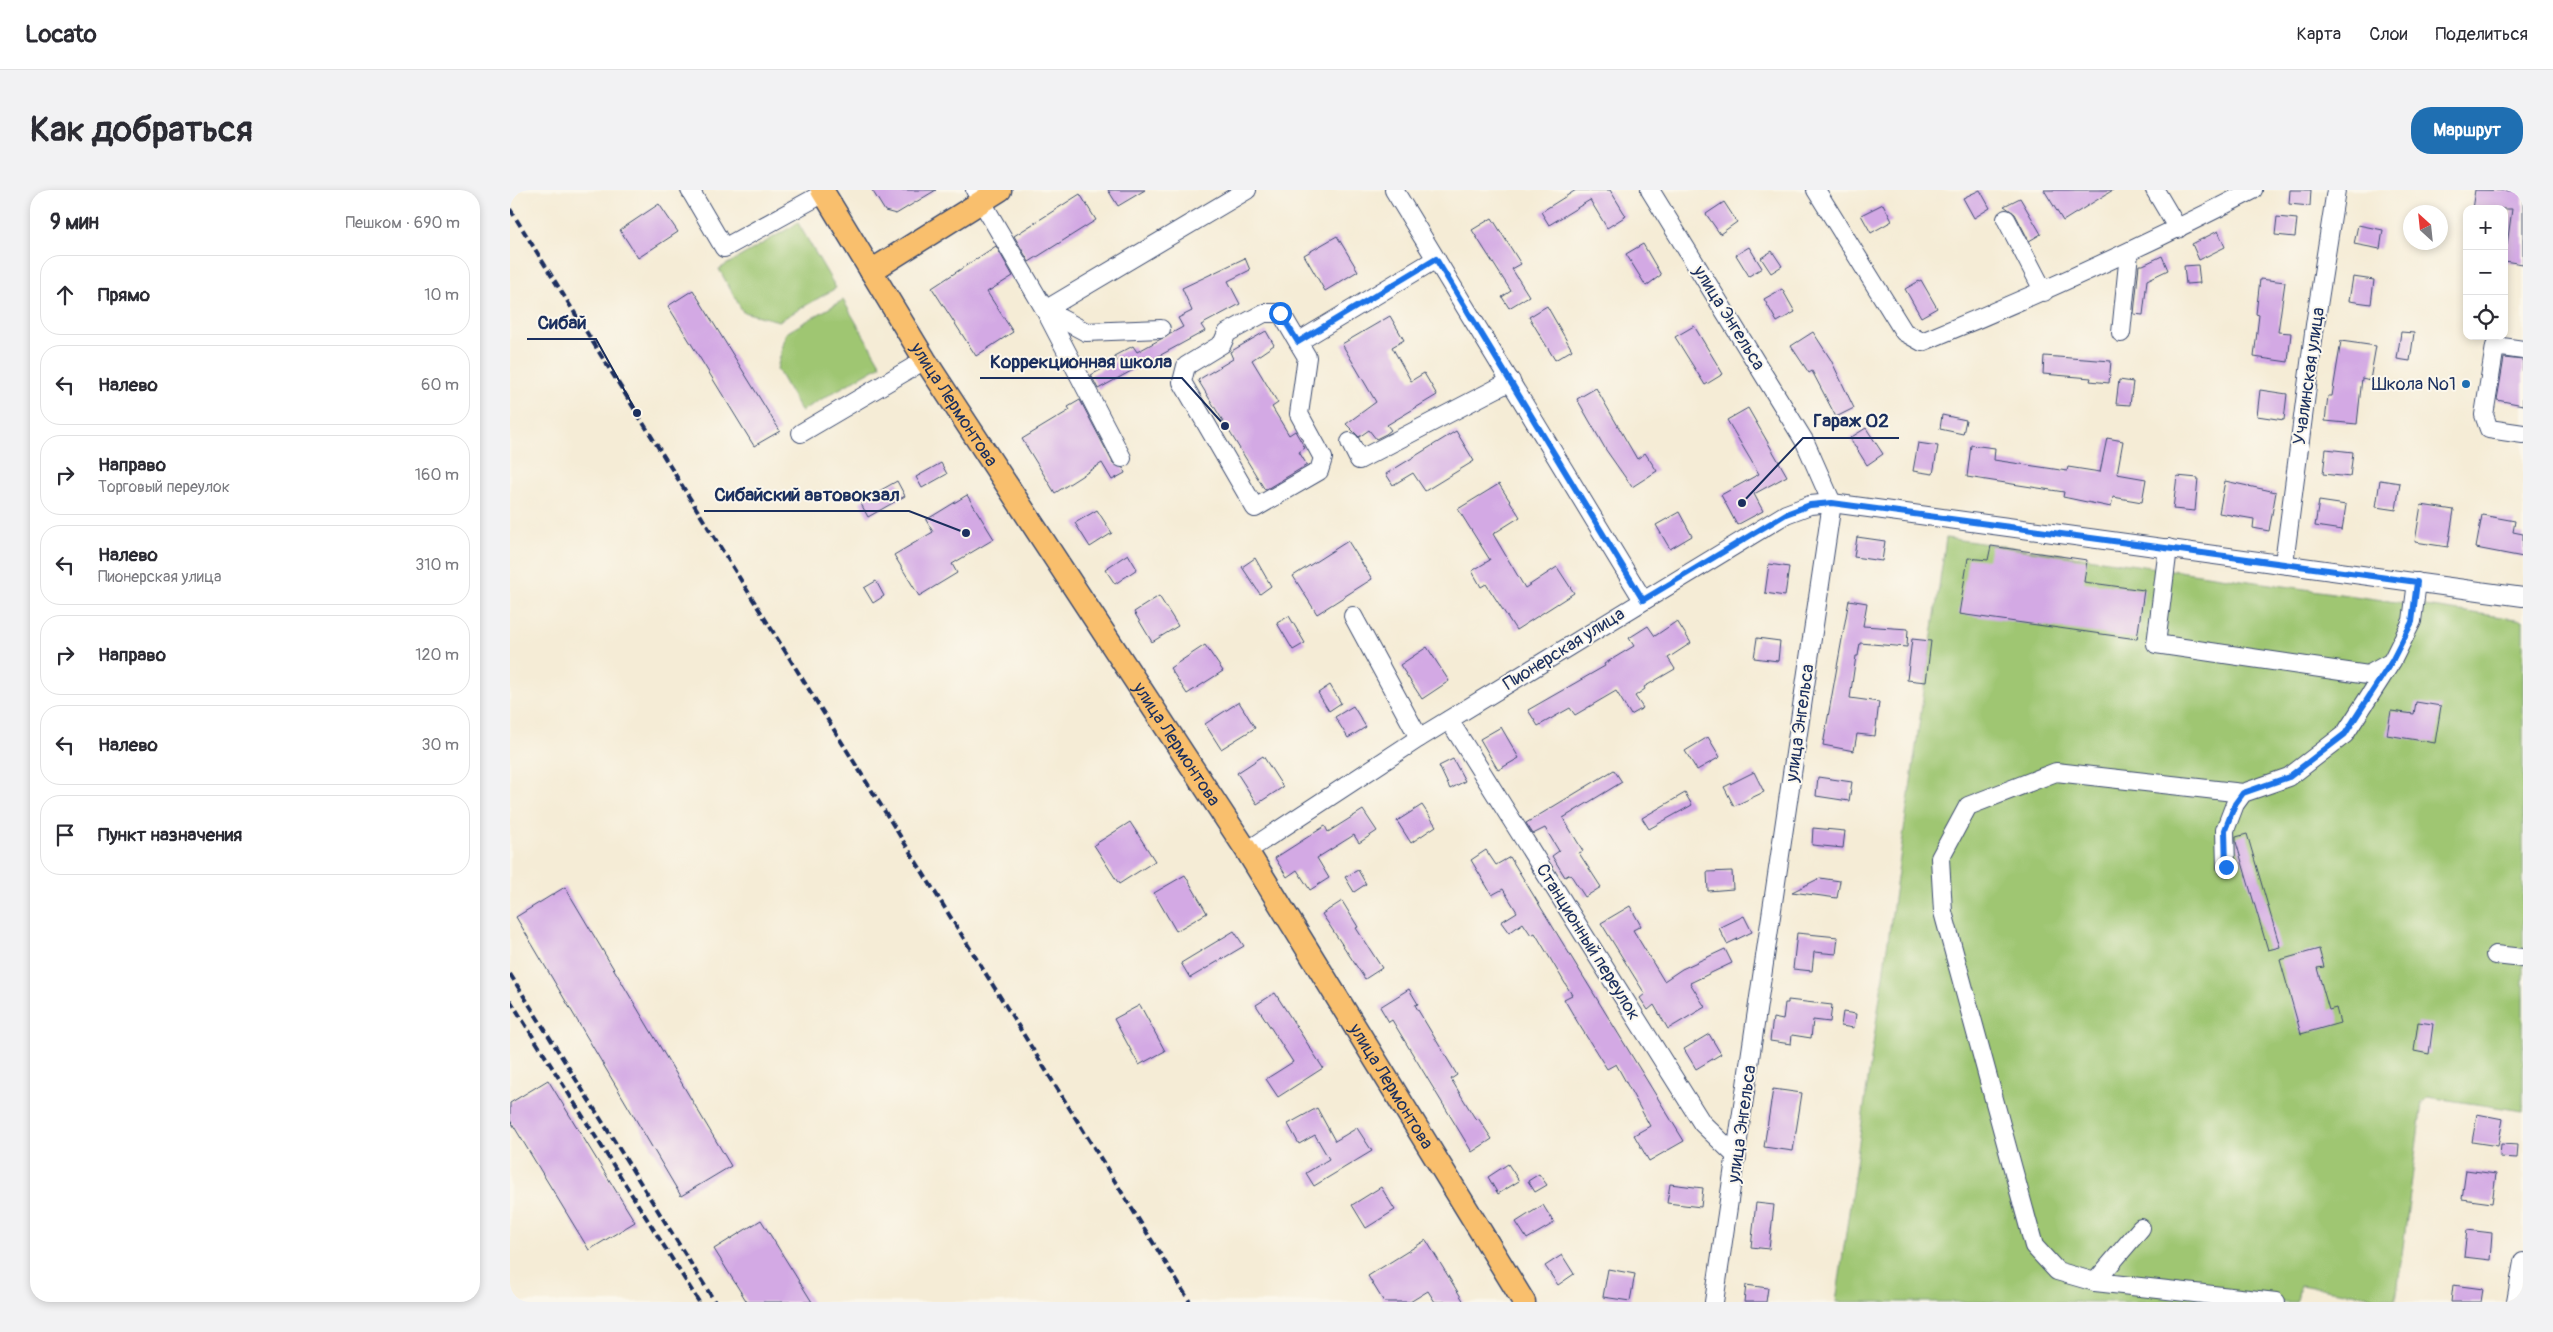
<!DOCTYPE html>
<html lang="ru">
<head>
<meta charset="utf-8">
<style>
  body { margin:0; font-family:Pangolin,sans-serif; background:#f2f2f3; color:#2b2b33 }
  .controls { position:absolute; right:15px; top:15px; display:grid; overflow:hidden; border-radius:10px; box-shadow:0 2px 8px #0003 }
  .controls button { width:45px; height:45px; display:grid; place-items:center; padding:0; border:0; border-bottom:1px solid #e1e1e2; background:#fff; color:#2b2b33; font:25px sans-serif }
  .compass { position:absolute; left:1893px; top:15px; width:45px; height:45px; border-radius:50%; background:#fff; box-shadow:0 2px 8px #0003; rotate:333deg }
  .stop { position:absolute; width:15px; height:15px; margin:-11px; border:4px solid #1a73e8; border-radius:50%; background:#fff }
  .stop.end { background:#1a73e8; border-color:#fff; box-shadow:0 1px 5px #0008 }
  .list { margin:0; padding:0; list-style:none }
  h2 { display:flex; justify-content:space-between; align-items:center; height:65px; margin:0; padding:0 20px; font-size:21px }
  h2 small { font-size:16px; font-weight:400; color:#7c7c81 }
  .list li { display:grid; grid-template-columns:32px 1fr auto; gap:15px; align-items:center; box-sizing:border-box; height:80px; margin:0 10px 10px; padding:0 10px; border:1px solid #e1e1e2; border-radius:20px }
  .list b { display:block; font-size:19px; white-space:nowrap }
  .list p { margin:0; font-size:16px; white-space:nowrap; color:#7c7c81 }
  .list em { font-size:16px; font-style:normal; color:#7c7c81 }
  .icon { flex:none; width:28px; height:28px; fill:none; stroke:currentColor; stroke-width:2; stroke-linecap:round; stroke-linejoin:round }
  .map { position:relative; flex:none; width:2013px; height:1112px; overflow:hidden; border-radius:20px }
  header { display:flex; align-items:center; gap:30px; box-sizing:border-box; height:70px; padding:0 25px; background:#fff; border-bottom:1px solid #e1e1e2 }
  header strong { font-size:24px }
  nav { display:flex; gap:28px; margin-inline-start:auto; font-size:18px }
  .intro { display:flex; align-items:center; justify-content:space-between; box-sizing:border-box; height:120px; padding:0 30px }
  h1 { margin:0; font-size:35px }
  .button { padding:12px 22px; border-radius:20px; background:#1f6fb2; color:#fff; font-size:18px; font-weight:700 }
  main { display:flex; gap:30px; padding:0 30px }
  aside { flex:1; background:#fff; border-radius:20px; box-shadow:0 2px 8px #0003 }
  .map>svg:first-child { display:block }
  .green { fill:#9fc672; stroke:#5d7a68 }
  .building { fill:#d3a9e4 }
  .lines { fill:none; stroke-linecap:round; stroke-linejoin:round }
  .minor-casing { stroke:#3c4b70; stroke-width:20 }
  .major-casing { stroke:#3c4b70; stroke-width:25 }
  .minor { stroke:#fff; stroke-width:18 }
  .major { stroke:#f9bf6d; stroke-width:22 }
  .rail { stroke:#1b2f5e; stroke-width:4; stroke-dasharray:8 4; stroke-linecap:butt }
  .route { stroke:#1a73e8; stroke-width:6 }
  .poi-dot { fill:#1f6fb2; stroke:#fbf7ec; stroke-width:2 }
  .labels { text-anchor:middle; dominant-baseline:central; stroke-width:4; stroke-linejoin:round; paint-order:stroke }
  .street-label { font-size:18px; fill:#1b2f5e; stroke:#fbf7ec }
  .poi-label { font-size:18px; fill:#1b2f5e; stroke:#fbf7ec; text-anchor:end }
  .leader { fill:none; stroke:#1b2f5e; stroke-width:2 }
  .callout-dot { fill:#1b2f5e; stroke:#fbf7ec; stroke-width:2 }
  .callout-label { font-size:19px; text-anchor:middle; font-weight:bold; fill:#1b2f5e; stroke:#fbf7ec; stroke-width:4; stroke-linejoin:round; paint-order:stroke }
</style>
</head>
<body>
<header>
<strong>Locato</strong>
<nav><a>Карта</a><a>Слои</a><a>Поделиться</a></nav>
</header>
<div class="intro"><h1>Как добраться</h1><a class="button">Маршрут</a></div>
<main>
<aside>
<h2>9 мин<small>Пешком · 690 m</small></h2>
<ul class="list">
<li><svg class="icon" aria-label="ahead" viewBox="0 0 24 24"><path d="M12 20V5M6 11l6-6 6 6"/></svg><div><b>Прямо</b></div><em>10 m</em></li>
<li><svg class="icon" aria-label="left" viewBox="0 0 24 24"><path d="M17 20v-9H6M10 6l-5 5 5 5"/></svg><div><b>Налево</b></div><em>60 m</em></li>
<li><svg class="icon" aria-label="right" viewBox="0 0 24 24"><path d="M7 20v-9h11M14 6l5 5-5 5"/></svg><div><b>Направо</b><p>Торговый переулок</p></div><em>160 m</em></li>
<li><svg class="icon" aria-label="left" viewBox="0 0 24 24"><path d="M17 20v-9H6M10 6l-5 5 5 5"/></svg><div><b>Налево</b><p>Пионерская улица</p></div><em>310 m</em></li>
<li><svg class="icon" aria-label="right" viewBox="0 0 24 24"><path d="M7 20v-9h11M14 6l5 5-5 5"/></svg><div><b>Направо</b></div><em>120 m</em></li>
<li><svg class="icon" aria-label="left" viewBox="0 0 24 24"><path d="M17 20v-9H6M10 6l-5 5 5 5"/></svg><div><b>Налево</b></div><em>30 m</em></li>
<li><svg class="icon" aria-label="arrive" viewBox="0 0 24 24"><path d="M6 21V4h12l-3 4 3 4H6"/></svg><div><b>Пункт назначения</b></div></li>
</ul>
</aside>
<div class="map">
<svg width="2013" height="1112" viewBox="0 0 2013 1112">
  <rect width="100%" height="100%" fill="#fbf7ec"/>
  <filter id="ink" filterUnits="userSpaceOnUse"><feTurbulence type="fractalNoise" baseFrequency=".02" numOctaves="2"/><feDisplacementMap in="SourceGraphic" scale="10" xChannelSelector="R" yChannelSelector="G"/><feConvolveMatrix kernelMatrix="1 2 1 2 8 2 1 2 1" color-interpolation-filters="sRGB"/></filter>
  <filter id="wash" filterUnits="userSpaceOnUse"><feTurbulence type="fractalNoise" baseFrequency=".0096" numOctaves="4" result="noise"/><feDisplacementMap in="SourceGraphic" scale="20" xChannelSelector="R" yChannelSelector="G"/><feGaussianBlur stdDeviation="1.12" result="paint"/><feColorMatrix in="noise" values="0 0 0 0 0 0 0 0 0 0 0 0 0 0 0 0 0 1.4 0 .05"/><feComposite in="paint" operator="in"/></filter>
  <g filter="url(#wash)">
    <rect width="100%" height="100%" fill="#f5ecd6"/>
    <!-- green -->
    <g class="green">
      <polygon points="288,33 326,98 269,131 233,122 209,79"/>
      <polygon points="333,110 371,175 291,221 267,179 276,143"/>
      <polygon points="1436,348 2013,430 2013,921 1918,907 1912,913 1886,1110 1790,1095 1787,1112 1326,1112"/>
    </g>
    <g id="blocks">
      <!-- building -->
      <g class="building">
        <polygon points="362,0 426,0 386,24 375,21"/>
        <polygon points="598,0 635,0 608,16"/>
        <polygon points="1066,0 1100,0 1116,26 1097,38 1080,10 1039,35 1031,22"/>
        <polygon points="1470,0 1480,18 1464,28 1453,8"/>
        <polygon points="1534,0 1603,0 1553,31"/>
        <polygon points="1780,0 1801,0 1800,16 1779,14"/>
        <polygon points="1965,0 2013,1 2013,74 1994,71 1994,55 1997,55 2002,19 1962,19"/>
        <polygon points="570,4 586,30 519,72 504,46"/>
        <polygon points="1510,8 1531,44 1519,51 1505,24 1494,16"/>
        <polygon points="1214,12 1227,32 1210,44 1196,24"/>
        <polygon points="149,14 168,42 128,68 110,40"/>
        <polygon points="1373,14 1382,31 1361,43 1351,25"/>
        <polygon points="1767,27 1787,29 1785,47 1765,45"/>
        <polygon points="982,28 1011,74 1002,79 1019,106 999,118 992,107 1001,101 962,40"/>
        <polygon points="1848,35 1873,40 1870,59 1844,54"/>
        <polygon points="1708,41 1715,57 1689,70 1682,54"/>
        <polygon points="827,46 848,81 815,101 794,65"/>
        <polygon points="1133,54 1151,85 1136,96 1116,64"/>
        <polygon points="486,56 503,86 477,102 503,142 466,166 422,98"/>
        <polygon points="1239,57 1252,78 1239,86 1226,65"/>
        <polygon points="1262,61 1272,76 1261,83 1251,68"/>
        <polygon points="1652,66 1658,80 1637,90 1633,125 1624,124 1629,75 1633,75"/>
        <polygon points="735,68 740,80 718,91 730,114 691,135 695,141 588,199 581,185 607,171 604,166 623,156 627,162 673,137 668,128 682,121 672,98"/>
        <polygon points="1688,75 1690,93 1676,94 1674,76"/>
        <polygon points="1843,87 1864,90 1861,114 1839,111"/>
        <polygon points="1750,89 1775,92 1768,142 1781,143 1778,172 1744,167 1749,125 1746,124"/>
        <polygon points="1411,90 1427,118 1411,127 1395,99"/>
        <polygon points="1272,99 1285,122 1267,132 1254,109"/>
        <polygon points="183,100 270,241 244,256 158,116"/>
        <polygon points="1037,116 1062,160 1045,170 1019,127"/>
        <polygon points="880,126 894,150 882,157 901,191 914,183 927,205 877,235 881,240 876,244 866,249 859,240 849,247 836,234 866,212 832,154"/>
        <polygon points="1184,136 1213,184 1195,195 1165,147"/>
        <polygon points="756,141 764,155 742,170 768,213 762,217 779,245 785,241 795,258 789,262 797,275 755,300 688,190 723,169 720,162"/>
        <polygon points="1303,142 1321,170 1344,218 1326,227 1302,181 1299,183 1281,156"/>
        <polygon points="1891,142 1904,143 1900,171 1887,169"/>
        <polygon points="1831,151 1866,156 1860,190 1852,188 1847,234 1815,231 1818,206 1822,206"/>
        <polygon points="1534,166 1601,171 1599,193 1580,191 1581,188 1533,184"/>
        <polygon points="1994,168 2013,170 2013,215 1987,210"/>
        <polygon points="1609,190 1623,192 1620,215 1606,214"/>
        <polygon points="1086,198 1127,269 1135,263 1147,281 1122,297 1096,260 1067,209"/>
        <polygon points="1750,200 1777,204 1774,230 1747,226"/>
        <polygon points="570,210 603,273 613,278 615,283 602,290 592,273 545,303 512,249 560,220 558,217"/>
        <polygon points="1238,218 1277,286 1244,304 1253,321 1227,335 1211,305 1249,284 1217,230"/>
        <polygon points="1432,225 1456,230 1453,244 1430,239"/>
        <polygon points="1356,238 1373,264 1357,275 1340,248"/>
        <polygon points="946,241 964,271 915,301 903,283 883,295 876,284"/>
        <polygon points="1597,248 1613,251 1607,284 1636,289 1632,312 1603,307 1601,317 1553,307 1554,302 1457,287 1461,255 1485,258 1484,270 1557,281 1558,277 1590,282"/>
        <polygon points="1408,253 1428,256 1423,284 1403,281"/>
        <polygon points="1816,259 1843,262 1840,287 1813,284"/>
        <polygon points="431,273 437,284 412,298 406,287"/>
        <polygon points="1667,286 1688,288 1685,321 1663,319"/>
        <polygon points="1870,290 1890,293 1886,320 1866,317"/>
        <polygon points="387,291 395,306 358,327 350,312"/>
        <polygon points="1715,291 1766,302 1759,341 1743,338 1744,329 1709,323"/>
        <polygon points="989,294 1010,327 983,344 1015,398 1047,377 1064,403 1006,440 976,394 971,397 962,381 980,370 948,319"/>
        <polygon points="457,305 484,349 442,374 447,383 409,406 384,365 423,342 416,330"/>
        <polygon points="1809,311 1836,315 1832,340 1805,336"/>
        <polygon points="1911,315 1944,320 1938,357 1905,352"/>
        <polygon points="587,320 602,343 580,357 565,333"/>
        <polygon points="1169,322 1182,346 1160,359 1146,335"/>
        <polygon points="1972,325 2005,331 2003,342 2013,344 2013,367 1966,358"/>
        <polygon points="1347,347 1375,351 1372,371 1344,367"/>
        <polygon points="838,351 862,389 807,424 783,386"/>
        <polygon points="1481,356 1577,370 1574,392 1634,400 1627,449 1449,424 1458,368 1478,370"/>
        <polygon points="618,364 627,379 605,394 595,379"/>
        <polygon points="745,368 761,396 750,404 732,377"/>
        <polygon points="1259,374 1279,377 1275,406 1255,403"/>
        <polygon points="366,391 374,406 363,413 354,398"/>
        <polygon points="649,406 668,436 642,452 624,422"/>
        <polygon points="1339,410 1357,413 1353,436 1398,439 1397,457 1350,453 1348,466 1346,466 1340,508 1369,512 1365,546 1347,544 1344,561 1313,555"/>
        <polygon points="779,426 795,453 783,460 767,433"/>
        <polygon points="1167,431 1181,453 1158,468 1165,479 1134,497 1135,499 1125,506 1133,518 1121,525 1106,501 1065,525 1060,518 1028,536 1018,520 1095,476 1094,474 1124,456 1119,448 1138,436 1145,446"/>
        <polygon points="1247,448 1270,451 1268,471 1244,468"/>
        <polygon points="1402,449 1421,451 1416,492 1397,490"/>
        <polygon points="695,455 713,481 677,504 660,478"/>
        <polygon points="917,457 939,491 912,509 890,475"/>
        <polygon points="820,495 831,513 819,521 808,503"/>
        <polygon points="729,512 745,538 711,559 695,534"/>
        <polygon points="1906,512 1931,516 1925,553 1877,545 1881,521 1904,524"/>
        <polygon points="843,516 856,537 838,548 825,527"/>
        <polygon points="991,537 1009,568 988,580 970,549"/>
        <polygon points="1198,547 1210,567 1187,580 1175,561"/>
        <polygon points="753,566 773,597 747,614 727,583"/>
        <polygon points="943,569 955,591 940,599 929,576"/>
        <polygon points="1104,580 1112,592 1053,628 1073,661 1069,663 1091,697 1075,707 1060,684 1055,687 1042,666 1049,661 1035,638 1023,644 1016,633"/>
        <polygon points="1244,582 1254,602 1224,616 1214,597"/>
        <polygon points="1308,587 1342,592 1339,611 1306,606"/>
        <polygon points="1175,603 1182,615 1139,639 1132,628"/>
        <polygon points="912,615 926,636 901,653 887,631"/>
        <polygon points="853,620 867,641 849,653 844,645 807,668 819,688 800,700 787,680 777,687 765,668 815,636 818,642"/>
        <polygon points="620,632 645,671 609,694 584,655"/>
        <polygon points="1303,638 1335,641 1333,658 1302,655"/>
        <polygon points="1737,644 1770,757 1758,760 1726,652 1726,647"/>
        <polygon points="976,660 986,675 1000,667 1174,951 1139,971 1124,945 1140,936 1106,874 1097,879 1068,833 1054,809 1062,805 1025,743 1021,745 1013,733 999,743 991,732 1007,722 993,699 982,705 961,670"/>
        <polygon points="848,680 856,694 844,702 835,687"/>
        <polygon points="1222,681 1223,699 1198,701 1197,682"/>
        <polygon points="675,685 697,723 666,741 644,703"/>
        <polygon points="1310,688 1330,691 1327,708 1282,702"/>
        <polygon points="55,697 221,976 171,1006 6,727"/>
        <polygon points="832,711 848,737 846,738 872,778 855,789 812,724"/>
        <polygon points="1120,716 1131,736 1123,740 1154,791 1172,779 1215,759 1222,773 1180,793 1195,817 1158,839 1144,815 1138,820 1130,808 1135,804 1091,733"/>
        <polygon points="1234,726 1242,742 1217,754 1209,738"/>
        <polygon points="724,741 734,756 680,788 671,773"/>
        <polygon points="1287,743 1328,747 1326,764 1304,762 1302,781 1283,779"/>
        <polygon points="1809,759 1814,777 1807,778 1819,820 1826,818 1830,833 1791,844 1770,770"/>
        <polygon points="899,799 908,814 905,815 947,885 941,889 966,930 968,928 982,949 962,962 882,830 879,832 870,817"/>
        <polygon points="765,803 813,878 768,907 756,889 783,872 746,815"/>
        <polygon points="1278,810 1322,815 1320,832 1303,830 1301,848 1282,845 1281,854 1260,851 1263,828 1273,830 1275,813 1278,813"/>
        <polygon points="630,815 655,861 629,875 604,829"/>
        <polygon points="1333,822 1346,824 1344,838 1331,836"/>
        <polygon points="1908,832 1923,834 1919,864 1904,861"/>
        <polygon points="1199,844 1211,864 1186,879 1174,859"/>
        <polygon points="38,890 125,1032 79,1060 0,930 0,913"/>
        <polygon points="1263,899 1292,903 1283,961 1254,957"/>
        <polygon points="807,918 825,951 847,938 862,961 804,996 796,983 819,969 805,945 789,954 778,934"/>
        <polygon points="1967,924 1993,929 1988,956 1962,952"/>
        <polygon points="1991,954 2008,955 2007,968 1990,967"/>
        <polygon points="998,974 1009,991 988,1004 978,987"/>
        <polygon points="1956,980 1986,984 1982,1013 1952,1009"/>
        <polygon points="1029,984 1037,995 1025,1002 1018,991"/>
        <polygon points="1160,994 1193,998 1191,1017 1157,1013"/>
        <polygon points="871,997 885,1020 856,1038 842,1015"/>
        <polygon points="1246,1013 1264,1015 1259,1059 1241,1057"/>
        <polygon points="1033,1015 1044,1033 1017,1049 1006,1032"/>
        <polygon points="251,1030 302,1112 237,1112 204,1059"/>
        <polygon points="1957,1040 1982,1043 1980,1070 1954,1067"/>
        <polygon points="916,1050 954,1112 925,1112 918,1101 900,1112 874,1112 858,1086"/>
        <polygon points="1052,1065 1064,1084 1048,1095 1035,1076"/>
        <polygon points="1098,1079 1125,1084 1120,1111 1093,1107"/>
        <polygon points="1236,1095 1258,1098 1256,1112 1234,1112"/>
        <polygon points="1943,1095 1973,1099 1971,1112 1941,1112"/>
      </g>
    </g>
  </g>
  <g filter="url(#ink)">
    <use href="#blocks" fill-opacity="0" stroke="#3c4b70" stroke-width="1"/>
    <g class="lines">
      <defs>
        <g id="minor">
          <polyline points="180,0 214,58 314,3"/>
          <polyline points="465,0 535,120 576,142 651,139"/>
          <polyline points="884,0 1133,410"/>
          <polyline points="1140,0 1295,252 1322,313 1204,1112"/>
          <path d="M1306,0L1394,142L1412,152C1525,106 1635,56 1743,0"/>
          <polyline points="1645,0 1668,39"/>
          <polyline points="1496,29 1534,102"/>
          <polyline points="1611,143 1619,63"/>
          <polyline points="788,152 797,167 789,224 813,268 809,281 745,318 672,192 676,176 712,154 717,143 754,123 771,123 788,152 926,69"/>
          <polyline points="2013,160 1985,156 1974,225 1979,239 2013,244"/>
          <polyline points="291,243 415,170"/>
          <polyline points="840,252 849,270 1001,191"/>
          <polyline points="612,268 535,120 737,0"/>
          <polyline points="1658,358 1646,454 1858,485 1878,474"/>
          <polyline points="1774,373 1805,135 1826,0"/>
          <polyline points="843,426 909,548"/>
          <polyline points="939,530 1192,933 1227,967"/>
          <polyline points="1733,603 1546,582 1458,616 1430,668 1433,722 1524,1056 1547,1081 1585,1092 1766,1112"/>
          <polyline points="737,661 909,548 1276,324 1300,315 1322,313 2013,407"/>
          <polyline points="1716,677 1715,640 1725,614 1733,603 1779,587 1835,544 1882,471 1902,431 1907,392"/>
          <polyline points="1985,765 2013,768"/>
          <polyline points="1585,1092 1631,1038"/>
          <polyline points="2006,1112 2013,1072"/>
        </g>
        <g id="major">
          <path id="s1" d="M312,0L415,170L737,661L1014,1112"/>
          <polyline points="361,81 490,0"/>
        </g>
      </defs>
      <!-- minor casing -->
      <use href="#minor" class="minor-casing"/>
      <!-- major casing -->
      <use href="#major" class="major-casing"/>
      <!-- minor -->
      <use href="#minor" class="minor"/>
      <!-- major -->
      <use href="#major" class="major"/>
      <!-- rail -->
      <g class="rail">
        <polyline points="0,19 680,1112"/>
        <polyline points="0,784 205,1112"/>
        <polyline points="0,810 189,1112"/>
      </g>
    </g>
  </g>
  <g class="lines" filter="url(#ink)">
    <!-- route -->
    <polyline class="route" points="770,123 788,152 926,69 1133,410 1276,324 1300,315 1322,313 1907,392 1902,432 1882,471 1835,544 1779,587 1733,603 1725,614 1715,640 1716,677"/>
  </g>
  <!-- markers -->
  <circle class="poi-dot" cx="1956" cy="194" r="5"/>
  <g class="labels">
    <!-- street labels -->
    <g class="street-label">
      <text transform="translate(1219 128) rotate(58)">улица Энгельса</text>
      <text transform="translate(1799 186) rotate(-82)">Учалинская улица</text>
      <text stroke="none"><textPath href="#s1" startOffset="252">улица Лермонтова</textPath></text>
      <text transform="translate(1054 459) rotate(-32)">Пионерская улица</text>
      <text transform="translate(1290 533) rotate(-82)">улица Энгельса</text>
      <text stroke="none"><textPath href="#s1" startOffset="658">улица Лермонтова</textPath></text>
      <text transform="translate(1078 752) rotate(58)">Станционный переулок</text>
      <text stroke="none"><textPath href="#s1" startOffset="1062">улица Лермонтова</textPath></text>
      <text transform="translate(1232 934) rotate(-82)">улица Энгельса</text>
    </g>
    <!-- poi labels -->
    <g class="poi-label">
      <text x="1946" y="194">Школа №1</text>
    </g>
  </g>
  <!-- callouts -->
  <path class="leader" d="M127 223L86 149H17M715 236L672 188H470M1232 313L1293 248H1389M456 343L399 321H194"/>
  <g class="callout-dot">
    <circle cx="127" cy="223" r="5"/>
    <circle cx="715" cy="236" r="5"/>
    <circle cx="1232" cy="313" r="5"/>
    <circle cx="456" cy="343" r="5"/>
  </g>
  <g class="callout-label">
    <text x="52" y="139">Сибай</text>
    <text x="571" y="178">Коррекционная школа</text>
    <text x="1341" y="237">Гараж 02</text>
    <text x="297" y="311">Сибайский автовокзал</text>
  </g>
</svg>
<div class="controls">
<button>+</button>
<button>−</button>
<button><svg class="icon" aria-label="locate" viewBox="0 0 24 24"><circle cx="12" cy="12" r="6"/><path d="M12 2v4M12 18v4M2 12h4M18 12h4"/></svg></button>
</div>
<svg class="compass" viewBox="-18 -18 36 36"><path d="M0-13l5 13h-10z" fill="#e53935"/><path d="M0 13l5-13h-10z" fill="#7c7c81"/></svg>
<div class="stop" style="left:770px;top:123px"></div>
<div class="stop end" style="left:1716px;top:677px"></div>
</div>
</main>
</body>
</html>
